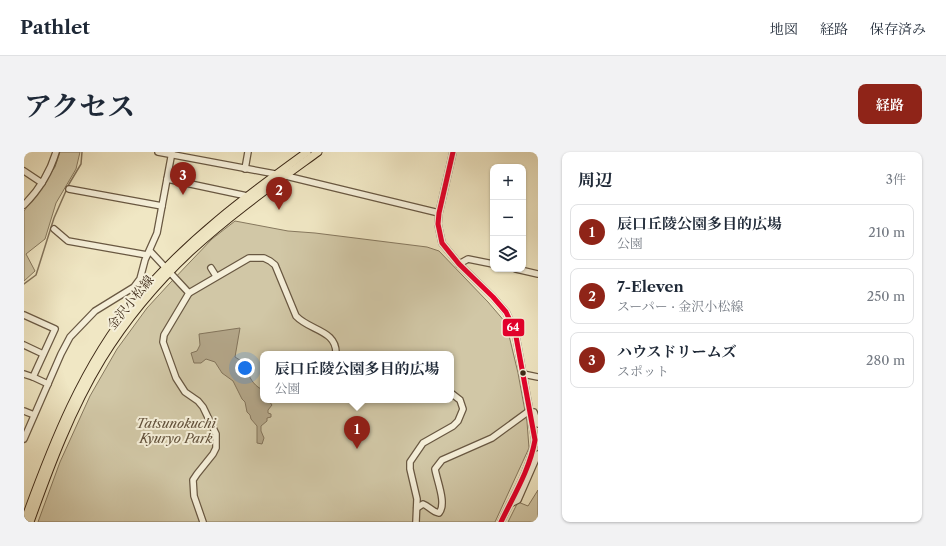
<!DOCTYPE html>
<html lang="ja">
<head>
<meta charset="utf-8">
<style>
  body { margin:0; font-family:"Libre Caslon Text","Noto Serif JP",serif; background:#f2f2f3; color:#1f2937 }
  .controls { position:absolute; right:12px; top:12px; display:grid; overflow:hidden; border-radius:8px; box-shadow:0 1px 3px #0004 }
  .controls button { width:36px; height:36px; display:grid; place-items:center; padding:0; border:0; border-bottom:1px solid #e0e1e3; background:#fff; color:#1f2937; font:20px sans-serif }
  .you { position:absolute; left:221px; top:216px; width:14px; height:14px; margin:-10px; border:3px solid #fff; border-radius:50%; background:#1a73e8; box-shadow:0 0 0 6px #1a73e833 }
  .badge { display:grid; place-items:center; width:26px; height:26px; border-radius:50%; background:#8f2418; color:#fff; font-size:13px; font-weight:700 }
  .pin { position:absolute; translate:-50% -33px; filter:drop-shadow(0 1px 2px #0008) }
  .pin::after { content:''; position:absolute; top:21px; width:14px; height:12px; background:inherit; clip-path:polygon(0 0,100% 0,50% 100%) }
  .popup { position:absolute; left:236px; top:199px; width:194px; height:52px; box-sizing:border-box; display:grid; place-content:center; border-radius:8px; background:#fff; filter:drop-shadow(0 1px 3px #0005); font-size:13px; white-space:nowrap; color:#747a83 }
  .popup b { font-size:15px; color:#1f2937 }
  .popup::after { content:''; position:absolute; left:50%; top:100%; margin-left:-8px; border:8px solid transparent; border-top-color:#fff }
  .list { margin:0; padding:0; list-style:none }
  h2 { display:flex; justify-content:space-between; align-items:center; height:52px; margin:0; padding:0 16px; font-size:17px }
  h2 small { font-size:13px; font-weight:400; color:#747a83 }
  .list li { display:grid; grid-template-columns:26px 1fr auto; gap:12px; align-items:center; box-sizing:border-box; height:56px; margin:0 8px 8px; padding:0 8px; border:1px solid #e0e1e3; border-radius:8px }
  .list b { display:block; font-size:15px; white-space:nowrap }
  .list p { margin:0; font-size:13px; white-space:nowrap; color:#747a83 }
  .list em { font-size:13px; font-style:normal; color:#747a83 }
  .icon { flex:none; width:22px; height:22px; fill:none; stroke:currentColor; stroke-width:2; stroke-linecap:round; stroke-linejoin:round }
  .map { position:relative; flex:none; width:514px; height:370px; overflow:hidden; border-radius:8px }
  header { display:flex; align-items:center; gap:24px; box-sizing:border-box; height:56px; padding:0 20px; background:#fff; border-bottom:1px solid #e0e1e3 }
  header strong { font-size:19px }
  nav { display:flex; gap:22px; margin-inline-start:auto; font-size:14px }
  .intro { display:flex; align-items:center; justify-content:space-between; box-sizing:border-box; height:96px; padding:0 24px }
  h1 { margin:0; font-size:28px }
  .button { padding:10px 18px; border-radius:8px; background:#8f2418; color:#fff; font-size:14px; font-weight:700 }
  main { display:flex; gap:24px; padding:0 24px }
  aside { flex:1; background:#fff; border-radius:8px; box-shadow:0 1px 3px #0004 }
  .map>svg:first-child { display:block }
  .green { fill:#d1c7a6; stroke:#86785e; fill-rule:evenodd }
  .water { fill:#b3a689; stroke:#83745b }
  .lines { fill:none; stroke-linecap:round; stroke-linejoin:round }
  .stream { stroke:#83745b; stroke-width:1.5 }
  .minor-casing { stroke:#695842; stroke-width:8 }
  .major-casing { stroke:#3c2816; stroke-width:9 }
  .minor { stroke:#f5efd9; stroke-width:5.5 }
  .major { stroke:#f0e7c4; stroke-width:7 }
  .bus-1-casing { stroke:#f5efd9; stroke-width:8 }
  .bus-1 { stroke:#e4002b; stroke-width:5 }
  .bus-dot { fill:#3c2816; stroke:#f5efd9; stroke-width:1.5 }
  .labels { text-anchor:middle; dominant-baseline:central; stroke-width:4; stroke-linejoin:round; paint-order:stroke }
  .street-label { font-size:13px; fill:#3c2816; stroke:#f5efd9 }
  .park-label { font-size:13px; font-style:italic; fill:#61503a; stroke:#f5efd9 }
  .line-badge { stroke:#f5efd9; stroke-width:1.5 }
  .badge-label { font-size:11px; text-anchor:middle; font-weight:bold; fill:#fff }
</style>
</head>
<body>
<header>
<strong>Pathlet</strong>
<nav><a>地図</a><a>経路</a><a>保存済み</a></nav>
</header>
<div class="intro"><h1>アクセス</h1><a class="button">経路</a></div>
<main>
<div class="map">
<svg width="514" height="370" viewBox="0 0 514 370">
  <rect width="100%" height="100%" fill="#f0e7c4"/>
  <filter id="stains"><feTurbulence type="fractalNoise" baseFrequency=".005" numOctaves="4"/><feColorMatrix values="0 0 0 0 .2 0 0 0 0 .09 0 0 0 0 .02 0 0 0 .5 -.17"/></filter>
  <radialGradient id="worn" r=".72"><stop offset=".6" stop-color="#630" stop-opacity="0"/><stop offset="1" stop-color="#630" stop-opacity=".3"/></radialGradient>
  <!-- green -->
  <g class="green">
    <polygon points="36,0 56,0 52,17 32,51 21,87 2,102 11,119 0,129 0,59 31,15"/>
    <path d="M211,69L264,79L291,81L403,95L415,99L464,150L482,171L494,221L503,270L505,296L471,370H14L36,310L66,244L93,197L123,156L146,131L188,87ZM239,202H427V248H239Z"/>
    <polygon points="514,338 514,370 484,370 494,350 504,354"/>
  </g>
  <!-- water -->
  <path class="water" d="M216,176L211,205L219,210L220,220H224C226,228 232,235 239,238V248L245,249L248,253L244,258V261L247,262V265L243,266V269L237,274V279L240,286L238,292L233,291V274L227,267L226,263L223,260L221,250L218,247L209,229L198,221L191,210L182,207L177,211H170L167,201L173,199L176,193L175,182Z"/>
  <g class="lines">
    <!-- stream -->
    <polyline class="stream" points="0,132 12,123 30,66 45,32 57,12 58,0"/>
    <defs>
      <g id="minor">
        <polyline points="134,0 262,24 415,61"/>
        <path d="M429,0L415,61L414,72L418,91L435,112L469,145L482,160L491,179L511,288C506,317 490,343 477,370"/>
        <polyline points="221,17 224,0"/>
        <polyline points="0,19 18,31"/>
        <polyline points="143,27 223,44"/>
        <polyline points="45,37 138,54"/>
        <path d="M0,53C15,38 26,20 32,0"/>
        <polyline points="30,77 44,89 123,103"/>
        <polyline points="126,99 165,141"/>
        <polyline points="435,112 444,107 469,112"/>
        <polyline points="187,116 192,124"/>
        <polyline points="492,117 514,122"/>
        <polyline points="0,163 31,177 9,225 0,222"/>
        <polyline points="0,193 19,202"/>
        <polyline points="499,222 514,225"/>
        <polyline points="9,225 24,232"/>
        <polyline points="0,259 10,263"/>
        <polyline points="506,261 510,260 514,272"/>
        <polyline points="0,287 37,202 46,185 71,159 110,135 116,127 121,108 133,81 148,0"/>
        <polyline points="486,352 494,348 514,302"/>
        <path d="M393,356L399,352C405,354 408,360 415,361C423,352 413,329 411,317L418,308L468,286L505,259"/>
        <path d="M179,370L170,344L169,328L173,322L189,302L192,296V282L179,255L174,249L161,240L152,226L139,190L140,183L165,141L225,106H240L246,109L251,113L272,164C286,179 313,178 312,202"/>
        <polyline points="392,370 393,347 386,317 386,310 399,291 429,274 434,269 439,257 436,248 427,241"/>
      </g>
      <g id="major">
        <path d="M0,370C28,293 59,213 112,149C160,90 222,44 283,0"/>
        <path d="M6,370C26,314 47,258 78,207C102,168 133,131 166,100C206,63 250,32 294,0"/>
      </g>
    </defs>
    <!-- minor casing -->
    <use href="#minor" class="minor-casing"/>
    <!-- major casing -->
    <use href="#major" class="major-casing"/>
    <!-- minor -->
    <use href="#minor" class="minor"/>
    <!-- major -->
    <use href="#major" class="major"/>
    <defs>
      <path id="bus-1" d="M429,0L415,61L414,72L418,91L435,112L469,145L482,160L491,179L511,288C506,317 490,343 477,370"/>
    </defs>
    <!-- bus-1 casing -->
    <use href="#bus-1" class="bus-1-casing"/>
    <!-- bus-1 -->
    <use href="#bus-1" class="bus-1"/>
  </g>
  <!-- markers -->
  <circle class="bus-dot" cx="499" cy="221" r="3.5"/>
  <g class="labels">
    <!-- street labels -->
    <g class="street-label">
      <text transform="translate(106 150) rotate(-51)">金沢小松線</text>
    </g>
    <!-- park labels -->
    <g class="park-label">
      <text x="152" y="271">Tatsunokuchi<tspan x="152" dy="15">Kyuryo Park</tspan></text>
    </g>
  </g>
  <rect class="line-badge" x="478" y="166" width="23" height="19" rx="4" fill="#e4002b"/>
  <g class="badge-label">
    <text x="489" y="179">64</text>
  </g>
  <rect width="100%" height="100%" filter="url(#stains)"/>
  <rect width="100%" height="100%" fill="url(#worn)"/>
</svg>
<div class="controls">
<button>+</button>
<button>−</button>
<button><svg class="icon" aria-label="layers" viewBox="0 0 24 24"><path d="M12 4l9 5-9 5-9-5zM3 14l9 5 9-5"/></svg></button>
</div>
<div class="you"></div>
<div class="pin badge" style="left:333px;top:297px">1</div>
<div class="popup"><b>辰口丘陵公園多目的広場</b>公園</div>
<div class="pin badge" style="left:255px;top:58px">2</div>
<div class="pin badge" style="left:159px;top:43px">3</div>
</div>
<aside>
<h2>周辺<small>3件</small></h2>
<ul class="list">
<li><span class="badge">1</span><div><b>辰口丘陵公園多目的広場</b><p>公園</p></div><em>210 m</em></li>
<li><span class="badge">2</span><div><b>7-Eleven</b><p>スーパー · 金沢小松線</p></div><em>250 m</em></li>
<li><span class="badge">3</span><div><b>ハウスドリームズ</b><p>スポット</p></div><em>280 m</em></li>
</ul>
</aside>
</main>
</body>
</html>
